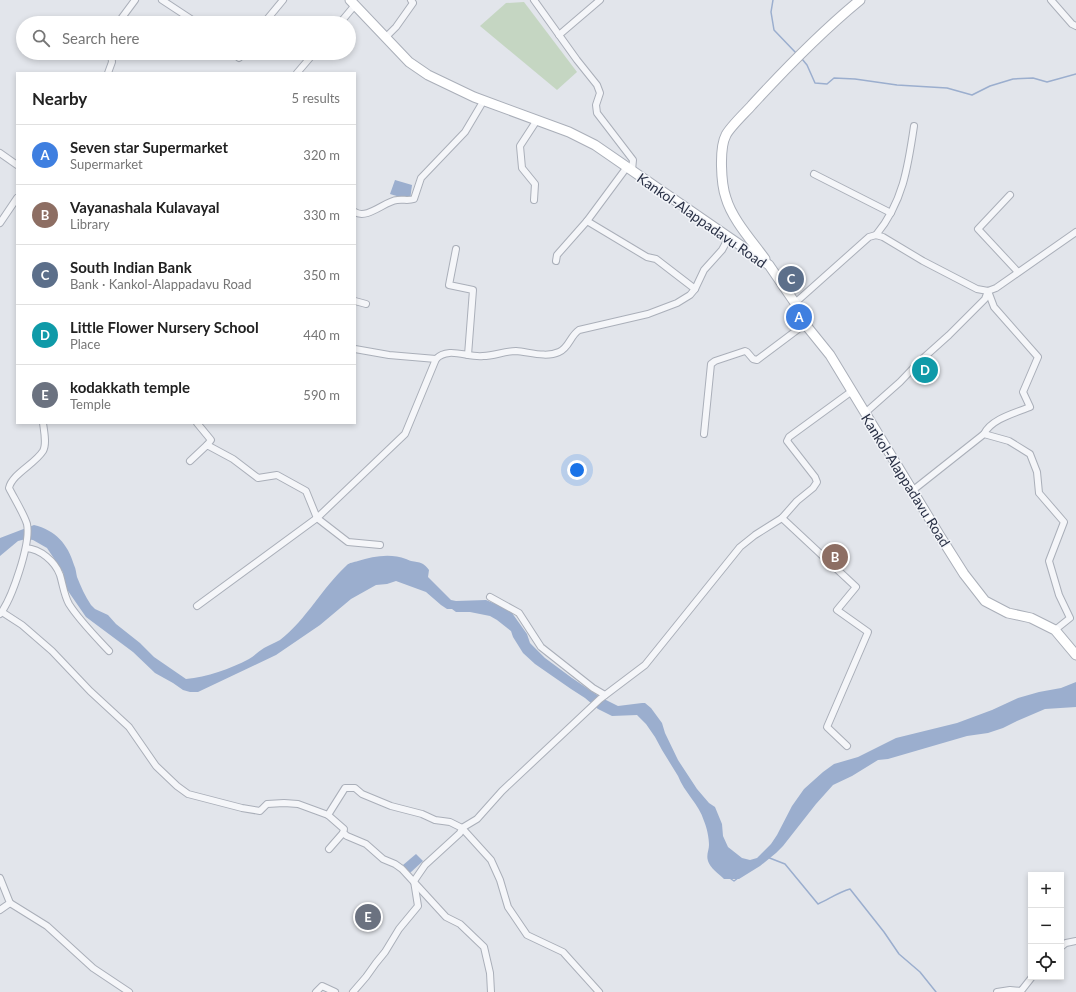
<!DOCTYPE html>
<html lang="en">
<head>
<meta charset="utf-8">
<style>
  body { margin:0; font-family:Lato,sans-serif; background:#f2f2f2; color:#222 }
  .controls { position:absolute; right:12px; bottom:12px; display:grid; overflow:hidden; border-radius:0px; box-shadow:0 2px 6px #0003 }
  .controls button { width:36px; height:36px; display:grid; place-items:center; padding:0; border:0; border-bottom:1px solid #e0e0e0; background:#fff; color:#222; font:20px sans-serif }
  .you { position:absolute; left:577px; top:470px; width:14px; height:14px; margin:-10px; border:3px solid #fff; border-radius:50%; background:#1a73e8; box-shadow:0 0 0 6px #1a73e833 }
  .badge { display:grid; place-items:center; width:26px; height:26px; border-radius:50%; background:#0b8043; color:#fff; font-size:13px; font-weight:700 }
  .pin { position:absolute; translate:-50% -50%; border:2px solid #fff; box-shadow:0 1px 4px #0006 }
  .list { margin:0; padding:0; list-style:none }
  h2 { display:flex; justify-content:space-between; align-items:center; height:52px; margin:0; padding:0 16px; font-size:17px }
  h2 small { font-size:13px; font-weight:400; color:#767676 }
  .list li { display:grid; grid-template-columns:26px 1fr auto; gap:12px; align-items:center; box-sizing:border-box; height:60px; padding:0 16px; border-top:1px solid #e0e0e0 }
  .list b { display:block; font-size:15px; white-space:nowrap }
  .list p { margin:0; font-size:13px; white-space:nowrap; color:#767676 }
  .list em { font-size:13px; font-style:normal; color:#767676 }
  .icon { flex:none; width:22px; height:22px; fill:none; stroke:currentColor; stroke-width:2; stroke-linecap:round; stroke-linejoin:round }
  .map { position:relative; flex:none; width:1076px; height:992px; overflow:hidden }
  .search { position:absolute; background:#fff; box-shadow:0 2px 6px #0003; left:16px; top:16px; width:340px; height:44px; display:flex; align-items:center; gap:10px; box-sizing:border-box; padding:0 14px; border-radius:22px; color:#767676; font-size:15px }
  .panel { position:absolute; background:#fff; box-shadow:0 2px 6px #0003; left:16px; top:72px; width:340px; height:352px; border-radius:0px }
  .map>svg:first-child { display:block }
  .green { fill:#c5d6c2 }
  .water { fill:#9baece }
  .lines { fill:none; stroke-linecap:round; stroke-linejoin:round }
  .stream { stroke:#9baece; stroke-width:1.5 }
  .minor-casing { stroke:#aaafb9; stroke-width:8 }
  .secondary-casing { stroke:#aaafb9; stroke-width:11 }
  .minor { stroke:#f5f6f9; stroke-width:6 }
  .secondary { stroke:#fff; stroke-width:9 }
  .labels { text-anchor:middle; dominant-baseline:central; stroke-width:3; stroke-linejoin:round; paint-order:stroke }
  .street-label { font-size:14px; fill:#293045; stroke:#f2f4f8 }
</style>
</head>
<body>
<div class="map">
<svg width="1076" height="992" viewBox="0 0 1076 992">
  <rect width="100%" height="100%" fill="#e2e5eb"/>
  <!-- green -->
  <polygon class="green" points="524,2 577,72 557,90 480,26 506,3"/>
  <!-- water -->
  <g class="water">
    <polygon points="395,180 412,185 410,200 390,194"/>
    <path d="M34,525C55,530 68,544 74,565C76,569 76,573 77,577C81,587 85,596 91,605L95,609L108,615L116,624L140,643L154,657L186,679C207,677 230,669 249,659C254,656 259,651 264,648C269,645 275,643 280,640C307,619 322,588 347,565C349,563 354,562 358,561C373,556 391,553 406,559C416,564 421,559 429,570L428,577L451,600L456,601L486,600L498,605L512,613L527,634L530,643L545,658L572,678L600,697L618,706L642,703H645L651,708L662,723L665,733L678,760L697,789L709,803L715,807L722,824L723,836L728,847L742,858L750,860L757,858L771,844L777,835L792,806L804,789L823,772L834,764L858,757L896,738L957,723L992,710L1018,698L1039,692L1061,688L1076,682V707L1045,709L1017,721L1003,728L988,733L967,736L888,759L878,760L852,776L833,785L816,804L783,846L776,853L760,866L739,879H724C719,874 710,868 708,861C706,855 709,850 709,845C709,838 707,828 704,821C699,804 684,792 678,776L662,750L655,737L646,724L637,715L612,716L598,709L585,698L571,689L535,664L523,653L513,637L511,631L497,620L490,616L470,612H456L452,609H447L441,605L426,592L396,581L387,584L376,585L351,599L320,625L276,655L198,692H190L183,690L173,683L155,673L133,652L86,617L68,591L65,586L63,572L47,548L33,540L26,539L18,541L0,556V538Z"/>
    <polygon points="416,854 423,861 410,873 403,865"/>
  </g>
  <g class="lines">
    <!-- stream -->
    <g class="stream">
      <polyline points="773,0 771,12 774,30 796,53"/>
      <polyline points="802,59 807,65 815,83 827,84 834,78 855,79 897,85 947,88 972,95 990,86 1013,79 1033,78 1047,82 1076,74"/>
      <path d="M767,857L785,864L818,904C829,899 839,892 850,889L884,932L899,954L920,972L936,992"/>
      <polyline points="731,879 734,881 738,878"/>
    </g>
    <defs>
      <g id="minor">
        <polyline points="162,0 197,23"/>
        <polyline points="534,0 577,60 597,85 600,93 596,105 597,113 633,160 632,170"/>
        <polyline points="1051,0 1072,24 1076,26"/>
        <polyline points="118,23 135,0"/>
        <polyline points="264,23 283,0"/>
        <polyline points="340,23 355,5"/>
        <polyline points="559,35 600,0"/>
        <polyline points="385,38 396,27 413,3 411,0"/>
        <polyline points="233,53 239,58 245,53"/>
        <polyline points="108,73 112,62 111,53"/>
        <polyline points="297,73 314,53"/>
        <polyline points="0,153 17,165"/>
        <polyline points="627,167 587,221 647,257 656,259 695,289"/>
        <polyline points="814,174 891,213"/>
        <polyline points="1010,195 978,229 1018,272"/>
        <polyline points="534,200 535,184 522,168 520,146 537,120"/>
        <path d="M355,212C367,220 385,201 397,200C403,199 408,201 414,199L421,178L465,132L484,100"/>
        <polyline points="0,223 17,198"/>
        <path d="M876,235C903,202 908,167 914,126"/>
        <polyline points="456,249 449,285 473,290 468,355"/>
        <polyline points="556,261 557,255 587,221"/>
        <polyline points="355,301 366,304"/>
        <polyline points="795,303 869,237 876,235 883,237 923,261 977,289 988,291 996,288 1076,232"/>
        <path d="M355,349L389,355L436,359C448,346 468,358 483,356C494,356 505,351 516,351C529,352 546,358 559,352C569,348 570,336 579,330L648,314L677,303L690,295L695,289L704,270L722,250L729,237"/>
        <polyline points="865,413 900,382 920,361 949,335 985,299 988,291"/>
        <polyline points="197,423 211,440 207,445"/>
        <polyline points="704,434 711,364 715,361 745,351 747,352 753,359 757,360 805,324"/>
        <path d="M984,434C991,419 1015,413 1030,407L1023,392L1038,357L994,307L988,291"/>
        <polyline points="190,461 207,445 233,459 258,478 277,475 306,491 317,518 348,542 380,545"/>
        <polyline points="912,491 984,434 1009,441 1030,454 1037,472 1039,493 1064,522 1049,561 1059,595 1070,618 1055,630"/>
        <polyline points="782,518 856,587 837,610 868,632 827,727 847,746"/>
        <path d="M26,548C40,549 55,561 60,575C63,585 64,595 69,604C79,620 96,637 109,651"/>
        <polyline points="490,597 519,613 541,647 593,688 605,695"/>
        <polyline points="197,606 317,518 405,434 436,359"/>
        <polyline points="2,612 22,625 52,651 90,691 129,727 156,766 177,786 188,794 242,808 260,811 267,804 284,803 298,804 328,815 345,788 355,788 362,794 391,806 422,814 435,820 450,822 462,828 460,833 425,865 414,881 418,906 399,929 385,952 376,963 366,977 353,992"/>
        <path d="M0,614C12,599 31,543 27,524C24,514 14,498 9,488C12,474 35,464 43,451C47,444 44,431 43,423"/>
        <polyline points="328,815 344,829 343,833 329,849"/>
        <polyline points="343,833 347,836 366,844 383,859 395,864 402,869 446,917 460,924 484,947 490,973 491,992"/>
        <polyline points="0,878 10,903 0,910"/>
        <polyline points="10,903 47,926 93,968 129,992"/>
        <polyline points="1061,947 1066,943 1076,941"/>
        <polyline points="316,992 322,986 335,992"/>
        <polyline points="599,992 563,952 527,935 508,907 500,880 491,860 462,828 477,819 502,791 600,699 645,665 740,547 755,535 782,518 797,501 813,488 817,482 815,477 787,441 789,437 852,391"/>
        <polyline points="997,992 1010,990 1021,991 1032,977"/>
      </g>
      <g id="secondary">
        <polyline points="350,0 409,62 428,75 474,97 569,132 595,145 769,265 795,303 805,324 830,355 940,536 964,574 985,601 1008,613 1031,618 1055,630 1076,655"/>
        <path d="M765,259C752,241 732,219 726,198C721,184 719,148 726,135C730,127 745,113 752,105C786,68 821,32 860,0"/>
      </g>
    </defs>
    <!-- minor casing -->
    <use href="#minor" class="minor-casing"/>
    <!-- secondary casing -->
    <use href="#secondary" class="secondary-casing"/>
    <!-- minor -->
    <use href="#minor" class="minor"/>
    <!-- secondary -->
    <use href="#secondary" class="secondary"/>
  </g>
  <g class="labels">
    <!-- street labels -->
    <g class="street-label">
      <text transform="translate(702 220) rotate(35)">Kankol-Alappadavu Road</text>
      <text transform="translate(906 480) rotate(58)">Kankol-Alappadavu Road</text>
    </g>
  </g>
</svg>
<div class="controls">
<button>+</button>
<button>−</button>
<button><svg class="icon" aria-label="locate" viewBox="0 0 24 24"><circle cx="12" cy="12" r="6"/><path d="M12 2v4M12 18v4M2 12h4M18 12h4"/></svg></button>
</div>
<div class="you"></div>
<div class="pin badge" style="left:799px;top:317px;background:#3f7fe0">A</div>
<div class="pin badge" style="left:835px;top:557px;background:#8d6e63">B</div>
<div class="pin badge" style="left:791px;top:279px;background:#5c6f8a">C</div>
<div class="pin badge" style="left:925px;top:370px;background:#0f9aa8">D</div>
<div class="pin badge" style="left:368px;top:917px;background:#6b7280">E</div>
<div class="search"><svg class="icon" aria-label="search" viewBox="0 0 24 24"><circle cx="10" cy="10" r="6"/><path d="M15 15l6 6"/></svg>Search here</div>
<section class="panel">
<h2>Nearby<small>5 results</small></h2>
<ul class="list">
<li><span class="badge" style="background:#3f7fe0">A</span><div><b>Seven star Supermarket</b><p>Supermarket</p></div><em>320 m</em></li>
<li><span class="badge" style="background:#8d6e63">B</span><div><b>Vayanashala Kulavayal</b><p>Library</p></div><em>330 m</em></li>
<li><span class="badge" style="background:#5c6f8a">C</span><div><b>South Indian Bank</b><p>Bank · Kankol-Alappadavu Road</p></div><em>350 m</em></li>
<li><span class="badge" style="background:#0f9aa8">D</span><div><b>Little Flower Nursery School</b><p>Place</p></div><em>440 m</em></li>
<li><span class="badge" style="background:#6b7280">E</span><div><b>kodakkath temple</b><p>Temple</p></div><em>590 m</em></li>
</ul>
</section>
</div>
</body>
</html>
